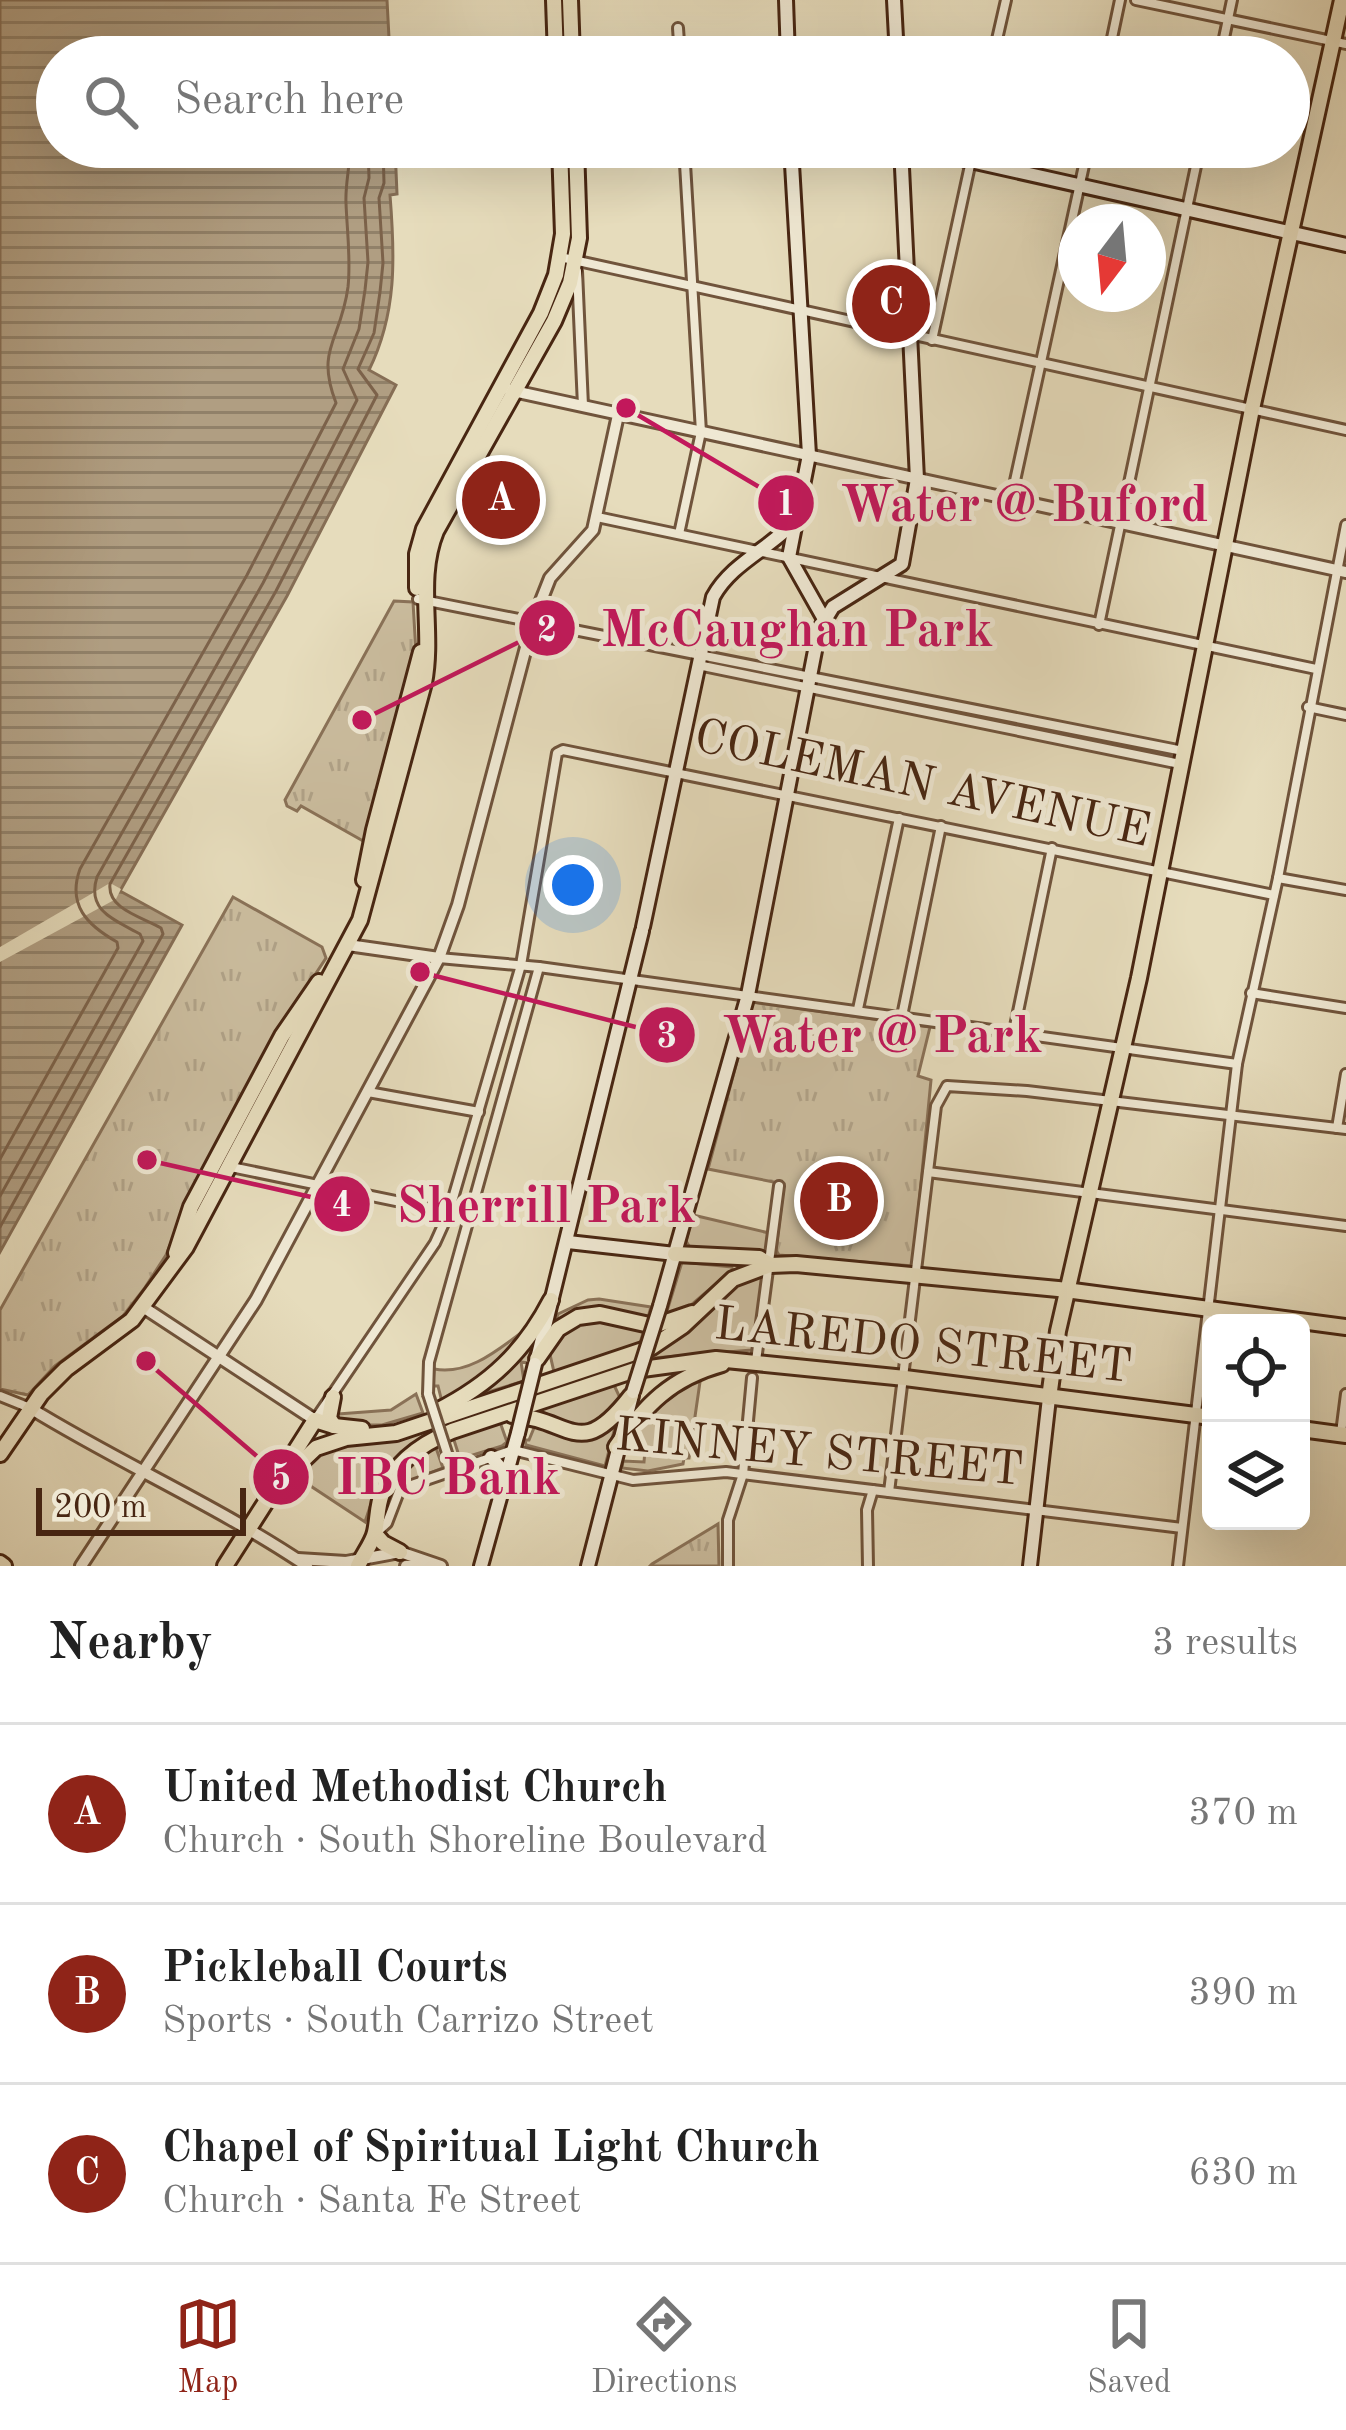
<!DOCTYPE html>
<html lang="en">
<head>
<meta charset="utf-8">
<style>
  body { margin:0; font-family:"Old Standard TT",serif; background:#f6f6f6; color:#222 }
  .controls { position:absolute; right:36px; bottom:36px; display:grid; overflow:hidden; border-radius:18px; box-shadow:0 12px 48px #0002 }
  .controls button { width:108px; height:108px; display:grid; place-items:center; padding:0; border:0; border-bottom:3px solid #e0e0e0; background:#fff; color:#222; font:60px sans-serif }
  .compass { position:absolute; left:1058px; top:204px; width:108px; height:108px; border-radius:50%; background:#fff; box-shadow:0 12px 48px #0002; rotate:196deg }
  .scale { position:absolute; left:36px; bottom:30px; width:210px; box-sizing:border-box; padding-left:12px; border:6px solid #482612; border-top:0; font-size:33px; line-height:42px; white-space:nowrap; color:#482612; -webkit-text-stroke:9px #efe8d3; paint-order:stroke }
  .you { position:absolute; left:573px; top:885px; width:42px; height:42px; margin:-30px; border:9px solid #fff; border-radius:50%; background:#1a73e8; box-shadow:0 0 0 18px #1a73e833 }
  .badge { display:grid; place-items:center; width:78px; height:78px; border-radius:50%; background:#8f2418; color:#fff; font-size:39px; font-weight:700 }
  .pin { position:absolute; translate:-50% -50%; border:6px solid #fff; box-shadow:0 3px 12px #0006 }
  .list { margin:0; padding:0; list-style:none }
  h2 { display:flex; justify-content:space-between; align-items:center; height:156px; margin:0; padding:0 48px; font-size:51px }
  h2 small { font-size:39px; font-weight:400; color:#767676 }
  .list li { display:grid; grid-template-columns:78px 1fr auto; gap:36px; align-items:center; box-sizing:border-box; height:180px; padding:0 48px; border-top:3px solid #e0e0e0 }
  .list b { display:block; font-size:45px; white-space:nowrap }
  .list p { margin:0; font-size:39px; white-space:nowrap; color:#767676 }
  .list em { font-size:39px; font-style:normal; color:#767676 }
  .icon { flex:none; width:66px; height:66px; fill:none; stroke:currentColor; stroke-width:2; stroke-linecap:round; stroke-linejoin:round }
  .map { position:relative; flex:none; width:1346px; height:1566px; overflow:hidden }
  .search { position:absolute; background:#fff; box-shadow:0 12px 48px #0002; left:36px; right:36px; top:36px; height:132px; display:flex; align-items:center; gap:30px; box-sizing:border-box; padding:0 42px; border-radius:66px; color:#767676; font-size:45px }
  .sheet { height:696px; background:#fff }
  nav { display:flex; justify-content:space-around; align-items:center; box-sizing:border-box; height:168px; border-top:3px solid #e0e0e0; background:#fff; font-size:33px; color:#767676 }
  nav a { display:grid; justify-items:center; gap:6px }
  nav .on { color:#8f2418 }
  .map>svg:first-child { display:block }
  .green { fill:#cbbd9f; stroke:#8a7258; stroke-width:3 }
  .park { fill:url(#park-tufts); stroke:#8a7258; stroke-width:3 }
  .water { fill:url(#water-rules); stroke:#866e55; stroke-width:3 }
  .pier { fill:#e6dcbc }
  .lines { fill:none; stroke-linecap:round; stroke-linejoin:round }
  .shore { stroke:#7c624a; stroke-width:3 }
  .minor-casing { stroke:#70543c; stroke-width:14 }
  .tertiary-casing { stroke:#70543c; stroke-width:16 }
  .secondary-casing { stroke:#482612; stroke-width:18 }
  .primary-casing { stroke:#482612; stroke-width:20 }
  .minor { stroke:#efe8d3; stroke-width:8 }
  .tertiary { stroke:#efe8d3; stroke-width:10 }
  .secondary { stroke:#efe8d3; stroke-width:12 }
  .primary { stroke:#e6dcbc; stroke-width:14 }
  .minor-bridge-casing { stroke:#70543c; stroke-width:14; stroke-linecap:butt }
  .secondary-bridge-casing { stroke:#482612; stroke-width:18; stroke-linecap:butt }
  .minor-bridge { stroke:#efe8d3; stroke-width:8 }
  .secondary-bridge { stroke:#efe8d3; stroke-width:12 }
  .labels { text-anchor:middle; dominant-baseline:central; stroke-width:10; stroke-linejoin:round; paint-order:stroke }
  .street-label { font-size:48px; fill:#482612; stroke:#efe8d3 }
  .leader { fill:none; stroke:#c2185b; stroke-width:4.5 }
  .callout-dot { fill:#c2185b; stroke:#efe8d3; stroke-width:4.5 }
  .mark-label { font-size:36px; text-anchor:middle; font-weight:bold; fill:#fff }
  .callout-label { font-size:51px; text-anchor:middle; font-weight:bold; fill:#c2185b; stroke:#efe8d3; stroke-width:10; stroke-linejoin:round; paint-order:stroke }
</style>
</head>
<body>
<div class="map">
<svg width="1346" height="1566" viewBox="0 0 1346 1566">
  <defs>
    <pattern id="park-tufts" width="24" height="20" patternUnits="userSpaceOnUse" patternTransform="scale(3)"><rect width="24" height="20" fill="#cbbd9f"/><path d="M3 7l-1-3M5 7V3M7 7l1-3M15 17l-1-3M17 17v-4M19 17l1-3" fill="none" stroke="#b0a288"/></pattern>
    <pattern id="water-rules" width="6" height="5" patternUnits="userSpaceOnUse" patternTransform="scale(3)"><rect width="6" height="5" fill="#b09e82"/><path d="M0 2.5h6" fill="none" stroke="#918169"/></pattern>
  </defs>
  <rect width="100%" height="100%" fill="#e6dcbc"/>
  <filter id="stains"><feTurbulence type="fractalNoise" baseFrequency=".00167" numOctaves="4"/><feColorMatrix values="0 0 0 0 .2 0 0 0 0 .09 0 0 0 0 .02 0 0 0 .5 -.17"/></filter>
  <radialGradient id="worn" r=".72"><stop offset=".6" stop-color="#630" stop-opacity="0"/><stop offset="1" stop-color="#630" stop-opacity=".3"/></radialGradient>
  <!-- green -->
  <g class="green">
    <polygon points="693,1215 769,1233 766,1251 691,1249 686,1241"/>
    <polygon points="682,1262 732,1267 732,1270 683,1312 664,1321"/>
    <path d="M758,1275L764,1281L752,1350L653,1358L654,1352C693,1331 716,1290 758,1275Z"/>
    <polygon points="599,1299 651,1307 646,1324 617,1315 554,1327 558,1314 588,1300"/>
    <polygon points="599,1317 644,1330 640,1343 554,1372 549,1350 565,1328"/>
    <path d="M529,1327L519,1348L443,1406L438,1386H433L434,1369C470,1376 501,1347 529,1327Z"/>
    <polygon points="532,1340 529,1363 521,1362 524,1381 488,1392 486,1388"/>
    <polygon points="701,1375 689,1458 684,1458 683,1464 648,1471 622,1468 623,1461 644,1462 645,1450 626,1449 649,1409"/>
    <polygon points="614,1385 622,1402 590,1429 536,1416 538,1409"/>
    <polygon points="416,1394 423,1413 382,1425 339,1425 332,1411 338,1414 391,1410"/>
    <polygon points="500,1422 507,1442 502,1446 460,1459 453,1437"/>
    <polygon points="536,1423 555,1433 616,1423 605,1466 526,1445 525,1440 529,1440"/>
    <path d="M431,1426L432,1430C396,1454 377,1481 365,1522L294,1475C323,1435 386,1435 431,1426Z"/>
    <polygon points="435,1445 443,1468 402,1484 398,1479"/>
  </g>
  <!-- park -->
  <g class="park">
    <polygon points="394,601 413,602 416,653 365,842 301,806 297,811 287,806 285,800"/>
    <polygon points="233,897 322,947 326,958 278,1031 188,1201 166,1255 144,1289 123,1316 55,1366 28,1395 0,1389 0,1310"/>
    <polygon points="753,1002 930,1027 918,1076 931,1080 913,1266 779,1255 776,1250 784,1184 708,1169"/>
    <polygon points="718,1524 719,1566 650,1566 652,1564"/>
  </g>
  <!-- water -->
  <path class="water" d="M0,0H387L390,57H57V147H395L397,194L390,195C395,257 397,313 369,370L396,385L287,596L120,891L182,925L0,1252Z"/>
  <!-- pier -->
  <polygon class="pier" points="110,883 121,889 116,899 0,962 0,947"/>
  <g class="lines">
    <!-- shore -->
    <g class="shore">
      <path d="M0,1159L118,948L117,942C87,925 67,905 80,869L247,575L336,403C315,348 341,341 348,287C351,259 347,231 346,203C345,185 350,167 350,147"/>
      <path d="M0,1196L143,941L140,934C115,920 86,911 97,877L263,583L357,400L343,369L359,329L365,290L368,262L364,198L369,178L368,147"/>
      <path d="M0,1227L163,934L161,928C142,917 107,909 110,884L276,591L377,395L358,369L374,333L380,292L383,263L379,198L384,183L383,147"/>
    </g>
    <defs>
      <g id="minor">
        <polyline points="1136,0 1346,44"/>
        <polyline points="678,28 680,57"/>
        <polyline points="993,57 1006,0"/>
        <polyline points="1108,57 1120,0"/>
        <polyline points="1220,57 1232,0"/>
        <polyline points="560,257 1346,430"/>
        <polyline points="577,271 583,406"/>
        <polyline points="932,340 974,147"/>
        <polyline points="1011,499 1088,147"/>
        <polyline points="597,517 1316,669"/>
        <polyline points="679,534 701,432 684,147"/>
        <polyline points="418,599 1183,751"/>
        <polyline points="1099,625 1200,147"/>
        <polyline points="698,665 1180,764"/>
        <polyline points="1308,707 1346,715"/>
        <polyline points="1278,878 1346,890"/>
        <polyline points="439,958 539,967 1237,1064"/>
        <polyline points="1251,993 1346,1008"/>
        <polyline points="858,1009 899,818"/>
        <polyline points="902,1016 941,826"/>
        <polyline points="1014,1031 1052,848"/>
        <polyline points="368,1092 479,1112"/>
        <polyline points="1337,1128 1346,1074"/>
        <polyline points="231,1167 449,1212"/>
        <polyline points="928,1172 1346,1226"/>
        <polyline points="756,1361 779,1186"/>
        <polyline points="428,1394 429,1362 539,967"/>
        <polyline points="0,1396 30,1408"/>
        <polyline points="315,1420 435,1243 449,1212 521,965 557,753 563,750 1274,895"/>
        <polyline points="1341,1433 1346,1394"/>
        <polyline points="889,1492 936,1106 947,1086 1027,1091 1346,1129"/>
        <polyline points="376,1533 387,1523 400,1489 513,1450 633,1480 726,1472 1182,1528"/>
        <polyline points="728,1566 728,1520 743,1474 752,1378"/>
        <polyline points="868,1566 867,1510 873,1490"/>
        <polyline points="1178,1566 1237,1064 1278,878 1346,525"/>
      </g>
      <g id="tertiary">
        <polyline points="509,390 1346,572"/>
        <polyline points="348,945 439,958"/>
        <polyline points="143,1307 315,1420"/>
        <path d="M30,1408C121,1464 218,1506 307,1566"/>
        <polyline points="298,1559 346,1562 400,1552 441,1566"/>
        <polyline points="81,1566 256,1300 439,958 458,905 533,621 550,578 593,530 618,415"/>
        <polyline points="406,1566 431,1566"/>
      </g>
      <g id="secondary">
        <polyline points="786,0 788,57"/>
        <polyline points="894,0 897,57"/>
        <polyline points="791,147 809,455 789,557 824,619"/>
        <polyline points="908,147 1346,245"/>
        <path d="M643,927L713,597C732,562 772,548 798,518"/>
        <polyline points="568,1242 675,1254"/>
        <polyline points="660,1306 748,995 819,630 833,607 902,564 917,479 901,147"/>
        <polyline points="538,1355 642,931"/>
        <polyline points="491,1457 506,1474"/>
        <polyline points="481,1566 518,1433"/>
        <polyline points="588,1566 631,1399"/>
        <polyline points="1030,1566 1049,1398"/>
      </g>
      <g id="primary">
        <polyline points="554,0 556,57"/>
        <polyline points="570,0 572,57"/>
        <polyline points="417,588 417,554 424,529 541,313 556,275 563,234 560,147"/>
        <polyline points="364,880 374,830 421,652"/>
        <polyline points="176,1253 191,1207 282,1036 319,982"/>
        <polyline points="675,1254 759,1258 770,1265"/>
        <polyline points="537,1359 558,1329 578,1317 600,1314 654,1326 692,1313"/>
        <polyline points="333,1397 329,1418 334,1426"/>
        <polyline points="1049,1398 1058,1331 1139,978 1252,409 1342,0"/>
        <path d="M437,1411C490,1384 524,1352 551,1300"/>
        <path d="M512,1415C572,1419 579,1463 631,1396"/>
        <polyline points="1301,1429 1346,1435"/>
        <path d="M616,1447C645,1405 671,1378 722,1364"/>
        <path d="M0,1454L41,1394L66,1369L132,1320L186,1247L360,920L424,683C434,631 416,580 436,531L554,321L570,283L579,238L576,147"/>
        <polyline points="289,1461 315,1420 334,1426 362,1429"/>
        <polyline points="375,1534 383,1543 400,1552"/>
        <polyline points="0,1563 4,1566"/>
        <polyline points="225,1566 276,1486 316,1448 346,1438 396,1433 652,1347 683,1326 733,1279 770,1265 796,1264 1058,1289 1346,1327"/>
        <path d="M358,1566C363,1555 373,1542 375,1532C378,1519 377,1506 382,1494C394,1462 423,1443 452,1431L635,1370L716,1359L905,1378L1211,1417"/>
      </g>
    </defs>
    <!-- minor casing -->
    <use href="#minor" class="minor-casing"/>
    <!-- tertiary casing -->
    <use href="#tertiary" class="tertiary-casing"/>
    <!-- secondary casing -->
    <use href="#secondary" class="secondary-casing"/>
    <!-- primary casing -->
    <use href="#primary" class="primary-casing"/>
    <!-- minor -->
    <use href="#minor" class="minor"/>
    <!-- tertiary -->
    <use href="#tertiary" class="tertiary"/>
    <!-- secondary -->
    <use href="#secondary" class="secondary"/>
    <!-- primary -->
    <use href="#primary" class="primary"/>
    <defs>
      <polyline id="minor-bridge" points="428,1394 448,1456"/>
      <g id="secondary-bridge">
        <polyline points="633,1392 660,1306"/>
        <polyline points="518,1433 535,1364"/>
      </g>
    </defs>
    <!-- minor-bridge casing -->
    <use href="#minor-bridge" class="minor-bridge-casing"/>
    <!-- secondary-bridge casing -->
    <use href="#secondary-bridge" class="secondary-bridge-casing"/>
    <!-- minor-bridge -->
    <use href="#minor-bridge" class="minor-bridge"/>
    <!-- secondary-bridge -->
    <use href="#secondary-bridge" class="secondary-bridge"/>
  </g>
  <g class="labels">
    <!-- street labels -->
    <g class="street-label">
      <text transform="translate(922 785) rotate(12)">COLEMAN AVENUE</text>
      <text transform="translate(923 1347) rotate(6)">LAREDO STREET</text>
      <text transform="translate(819 1454) rotate(5)">KINNEY STREET</text>
    </g>
  </g>
  <!-- callouts -->
  <path class="leader" d="M626 408L786 503M362 720L547 628M420 972L667 1035M147 1160L342 1204M146 1361L281 1477"/>
  <g class="callout-dot">
    <circle cx="626" cy="408" r="12"/>
    <circle cx="362" cy="720" r="12"/>
    <circle cx="420" cy="972" r="12"/>
    <circle cx="147" cy="1160" r="12"/>
    <circle cx="146" cy="1361" r="12"/>
    <circle cx="786" cy="503" r="30"/>
    <circle cx="547" cy="628" r="30"/>
    <circle cx="667" cy="1035" r="30"/>
    <circle cx="342" cy="1204" r="30"/>
    <circle cx="281" cy="1477" r="30"/>
  </g>
  <g class="mark-label">
    <text x="786" y="515">1</text>
    <text x="547" y="641">2</text>
    <text x="667" y="1047">3</text>
    <text x="342" y="1216">4</text>
    <text x="281" y="1489">5</text>
  </g>
  <g class="callout-label">
    <text x="1024" y="521">Water @ Buford</text>
    <text x="797" y="646">McCaughan Park</text>
    <text x="882" y="1052">Water @ Park</text>
    <text x="546" y="1222">Sherrill Park</text>
    <text x="448" y="1494">IBC Bank</text>
  </g>
  <rect width="100%" height="100%" filter="url(#stains)"/>
  <rect width="100%" height="100%" fill="url(#worn)"/>
</svg>
<div class="controls">
<button><svg class="icon" aria-label="locate" viewBox="0 0 24 24"><circle cx="12" cy="12" r="6"/><path d="M12 2v4M12 18v4M2 12h4M18 12h4"/></svg></button>
<button><svg class="icon" aria-label="layers" viewBox="0 0 24 24"><path d="M12 4l9 5-9 5-9-5zM3 14l9 5 9-5"/></svg></button>
</div>
<svg class="compass" viewBox="-18 -18 36 36"><path d="M0-13l5 13h-10z" fill="#e53935"/><path d="M0 13l5-13h-10z" fill="#767676"/></svg>
<div class="scale">200 m</div>
<div class="you"></div>
<div class="pin badge" style="left:501px;top:500px">A</div>
<div class="pin badge" style="left:839px;top:1201px">B</div>
<div class="pin badge" style="left:891px;top:304px">C</div>
<div class="search"><svg class="icon" aria-label="search" viewBox="0 0 24 24"><circle cx="10" cy="10" r="6"/><path d="M15 15l6 6"/></svg>Search here</div>
</div>
<section class="sheet">
<h2>Nearby<small>3 results</small></h2>
<ul class="list">
<li><span class="badge">A</span><div><b>United Methodist Church</b><p>Church · South Shoreline Boulevard</p></div><em>370 m</em></li>
<li><span class="badge">B</span><div><b>Pickleball Courts</b><p>Sports · South Carrizo Street</p></div><em>390 m</em></li>
<li><span class="badge">C</span><div><b>Chapel of Spiritual Light Church</b><p>Church · Santa Fe Street</p></div><em>630 m</em></li>
</ul>
</section>
<nav>
<a class="on"><svg class="icon" aria-label="map" viewBox="0 0 24 24"><path d="M3 6l6-2 6 2 6-2v14l-6 2-6-2-6 2zM9 4v14M15 6v14"/></svg>Map</a>
<a><svg class="icon" aria-label="directions" viewBox="0 0 24 24"><path d="M12 3l9 9-9 9-9-9zM9 14v-3h6M13 9l2 2-2 2"/></svg>Directions</a>
<a><svg class="icon" aria-label="saved" viewBox="0 0 24 24"><path d="M7 4h10v16l-5-4-5 4z"/></svg>Saved</a>
</nav>
</body>
</html>
